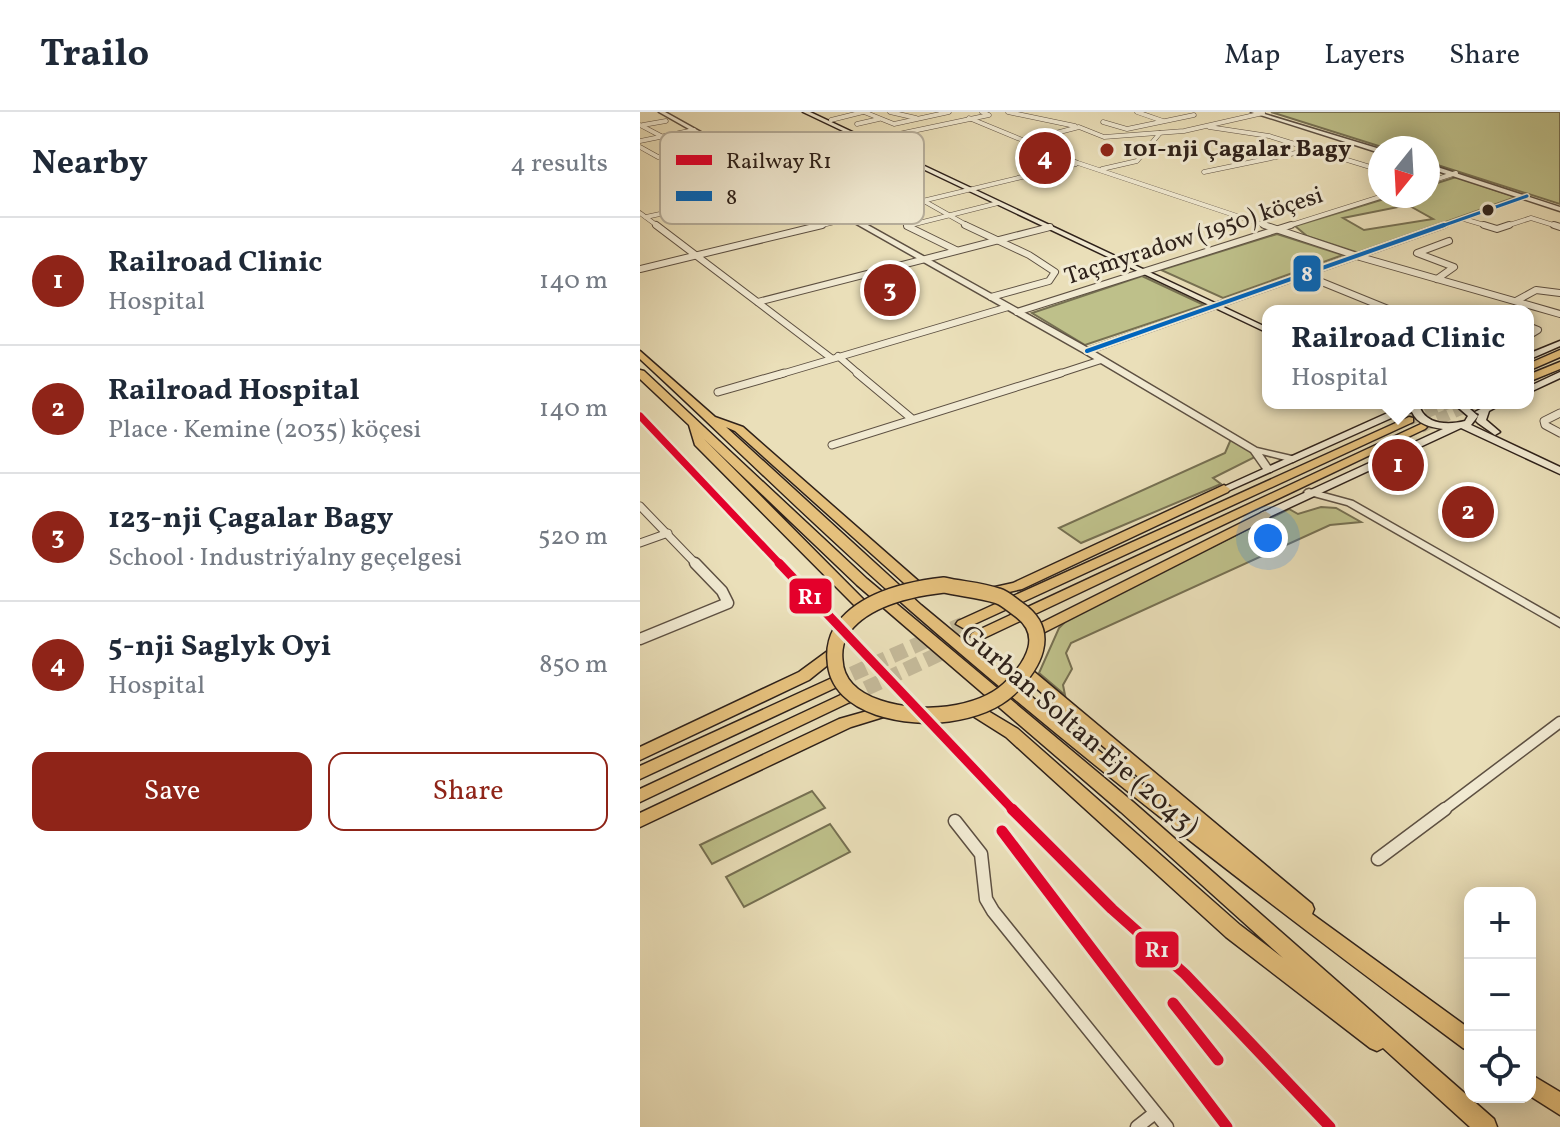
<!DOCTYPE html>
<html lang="en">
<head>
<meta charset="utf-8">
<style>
  body { margin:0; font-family:Vollkorn,serif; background:#f2f2f3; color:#1f2937 }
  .controls { position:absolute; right:24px; bottom:24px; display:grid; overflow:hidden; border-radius:16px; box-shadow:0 4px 20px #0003 }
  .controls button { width:72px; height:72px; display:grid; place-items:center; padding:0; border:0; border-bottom:2px solid #e0e1e3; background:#fff; color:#1f2937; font:40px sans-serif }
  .compass { position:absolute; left:728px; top:24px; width:72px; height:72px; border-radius:50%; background:#fff; box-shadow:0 4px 20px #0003; rotate:198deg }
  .you { position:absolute; left:628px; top:426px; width:28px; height:28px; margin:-20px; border:6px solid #fff; border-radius:50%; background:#1a73e8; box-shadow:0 0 0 12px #1a73e833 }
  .badge { display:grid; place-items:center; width:52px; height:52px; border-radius:50%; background:#8f2418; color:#fff; font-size:26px; font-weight:700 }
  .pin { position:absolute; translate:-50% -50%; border:4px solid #fff; box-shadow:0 2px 8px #0006 }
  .popup { position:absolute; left:622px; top:193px; width:272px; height:104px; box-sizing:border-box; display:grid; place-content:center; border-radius:16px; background:#fff; filter:drop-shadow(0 2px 6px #0005); font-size:26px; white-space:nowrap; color:#747a83 }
  .popup b { font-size:30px; color:#1f2937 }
  .popup::after { content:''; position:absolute; left:50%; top:100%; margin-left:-16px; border:16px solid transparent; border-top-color:#fff }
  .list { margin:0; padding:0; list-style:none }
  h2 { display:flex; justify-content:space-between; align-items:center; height:104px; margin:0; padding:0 32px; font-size:34px }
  h2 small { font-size:26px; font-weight:400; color:#747a83 }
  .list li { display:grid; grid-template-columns:52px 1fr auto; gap:24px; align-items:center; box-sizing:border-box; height:128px; padding:0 32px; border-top:2px solid #e0e1e3 }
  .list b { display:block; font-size:30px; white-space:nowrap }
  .list p { margin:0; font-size:26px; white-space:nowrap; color:#747a83 }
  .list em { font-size:26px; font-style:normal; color:#747a83 }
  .actions { display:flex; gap:16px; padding:24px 32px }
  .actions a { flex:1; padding:18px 0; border:2px solid #8f2418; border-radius:16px; text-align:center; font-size:28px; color:#8f2418 }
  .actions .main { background:#8f2418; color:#fff }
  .icon { flex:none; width:44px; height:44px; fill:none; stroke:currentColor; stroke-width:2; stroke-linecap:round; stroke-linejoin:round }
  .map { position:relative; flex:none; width:920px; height:1015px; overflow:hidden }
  header { display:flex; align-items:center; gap:48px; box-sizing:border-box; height:112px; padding:0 40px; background:#fff; border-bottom:2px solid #e0e1e3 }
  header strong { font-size:38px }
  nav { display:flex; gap:44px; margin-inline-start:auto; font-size:28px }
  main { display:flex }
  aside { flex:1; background:#fff }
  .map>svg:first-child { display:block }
  .green { fill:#bec08a; stroke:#767052; stroke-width:2; fill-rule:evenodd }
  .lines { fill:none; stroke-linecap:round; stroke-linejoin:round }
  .primary-tunnel-far1 { stroke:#c4b999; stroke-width:12; stroke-dasharray:12 6; stroke-linecap:butt }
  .primary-tunnel { stroke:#c4b999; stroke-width:15; stroke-dasharray:15 7; stroke-linecap:butt }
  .minor-far4-casing { stroke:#5d5042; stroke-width:5 }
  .minor-far3-casing { stroke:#5d5042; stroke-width:8 }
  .minor-far2-casing { stroke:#5d5042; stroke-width:9 }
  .minor-far1-casing { stroke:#5d5042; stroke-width:13 }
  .minor-casing { stroke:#5d5042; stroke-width:15 }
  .tertiary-casing { stroke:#5d5042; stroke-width:3 }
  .secondary-casing { stroke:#2e211a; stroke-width:3 }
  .primary-casing { stroke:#2e211a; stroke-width:3 }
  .trunk-casing { stroke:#2e211a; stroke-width:3 }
  .minor-far4 { stroke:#f1ead2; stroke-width:4 }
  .minor-far3 { stroke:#f1ead2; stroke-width:6 }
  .minor-far2 { stroke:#f1ead2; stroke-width:7 }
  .minor-far1 { stroke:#f1ead2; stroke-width:10 }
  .minor { stroke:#f1ead2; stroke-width:12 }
  .tertiary { fill:#f1ead2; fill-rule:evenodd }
  .secondary { fill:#f1ead2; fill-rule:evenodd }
  .primary { fill:#e5c07c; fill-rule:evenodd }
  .trunk { fill:#e5c07c; fill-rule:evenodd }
  .trunk-bridge-casing { stroke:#2e211a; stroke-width:18; stroke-linecap:butt }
  .trunk-bridge { stroke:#e5c07c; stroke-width:15 }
  .bus-1-far1-casing { stroke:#f1ead2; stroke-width:6 }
  .bus-1-casing { stroke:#f1ead2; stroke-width:8 }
  .bus-1-far1 { stroke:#0065bd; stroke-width:3 }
  .bus-1 { stroke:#0065bd; stroke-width:4 }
  .rail-1-far2-casing { stroke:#f1ead2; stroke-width:12 }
  .rail-1-far1-casing { stroke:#f1ead2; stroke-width:15 }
  .rail-1-casing { stroke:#f1ead2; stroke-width:17 }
  .rail-1-far2 { stroke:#e4002b; stroke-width:7 }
  .rail-1-far1 { stroke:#e4002b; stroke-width:9 }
  .rail-1 { stroke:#e4002b; stroke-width:11 }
  .poi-dot { fill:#8f2418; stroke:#f1ead2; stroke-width:3 }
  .bus-dot { fill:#2e211a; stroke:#f1ead2; stroke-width:3 }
  .labels { text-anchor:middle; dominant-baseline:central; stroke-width:6; stroke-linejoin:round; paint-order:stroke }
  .far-poi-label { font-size:24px; font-weight:bold; fill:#2e211a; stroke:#f1ead2; text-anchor:start }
  .far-street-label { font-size:24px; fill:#2e211a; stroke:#f1ead2 }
  .street-label { font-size:28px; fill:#2e211a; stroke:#f1ead2 }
  .key { fill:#f1ead2; stroke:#b6ae9b; stroke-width:2 }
  .key-label { font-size:22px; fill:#2e211a }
  .line-badge { stroke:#f1ead2; stroke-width:3 }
  .badge-label { font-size:22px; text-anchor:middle; font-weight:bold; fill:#fff }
</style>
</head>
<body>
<header>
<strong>Trailo</strong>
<nav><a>Map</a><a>Layers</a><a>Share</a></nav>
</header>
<main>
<aside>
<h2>Nearby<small>4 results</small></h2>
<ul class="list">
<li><span class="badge">1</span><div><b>Railroad Clinic</b><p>Hospital</p></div><em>140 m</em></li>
<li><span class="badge">2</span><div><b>Railroad Hospital</b><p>Place · Kemine (2035) köçesi</p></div><em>140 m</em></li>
<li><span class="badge">3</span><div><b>123-nji Çagalar Bagy</b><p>School · Industriýalny geçelgesi</p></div><em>520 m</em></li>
<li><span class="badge">4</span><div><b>5-nji Saglyk Oyi</b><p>Hospital</p></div><em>850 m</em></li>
</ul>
<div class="actions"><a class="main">Save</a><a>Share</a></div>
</aside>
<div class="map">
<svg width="920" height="1015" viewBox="0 0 920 1015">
  <rect width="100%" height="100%" fill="#eadfb9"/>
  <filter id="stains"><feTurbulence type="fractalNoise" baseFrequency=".0025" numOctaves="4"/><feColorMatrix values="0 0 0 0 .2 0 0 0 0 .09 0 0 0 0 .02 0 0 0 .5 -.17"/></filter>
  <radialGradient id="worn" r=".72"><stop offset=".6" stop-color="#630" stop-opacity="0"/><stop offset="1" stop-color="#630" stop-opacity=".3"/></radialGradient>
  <!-- green -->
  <g class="green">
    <polygon points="631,0 920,0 920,92 788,50 788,36 745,36"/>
    <path d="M816,65L876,85L719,141L667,124L655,114L754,84H788V74ZM768,93L793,107L724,118L703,106Z"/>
    <polygon points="637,122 703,143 583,186 521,158"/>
    <polygon points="502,164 564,193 445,233 392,201"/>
    <polygon points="591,327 617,344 573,366 581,372 441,431 419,416 585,341"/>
    <polygon points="681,395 696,396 721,410 690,413 431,531 426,541 432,557 423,573 425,583 399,561 419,516 430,505 649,397 658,402"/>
    <polygon points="172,679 185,696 72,752 60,733"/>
    <polygon points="190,712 210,740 104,795 86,765"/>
  </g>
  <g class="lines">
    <!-- primary-tunnel-far1 -->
    <g class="primary-tunnel-far1">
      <polyline points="769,308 808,291"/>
      <polyline points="781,315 834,291"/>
    </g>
    <!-- primary-tunnel -->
    <g class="primary-tunnel">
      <polyline points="192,571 323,512"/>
      <polyline points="206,586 337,524"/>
    </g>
    <defs>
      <g id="minor-far4">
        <polyline points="224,0 254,12 309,0"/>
        <polyline points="250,0 276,6"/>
        <polyline points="368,0 435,14"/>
        <polyline points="497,0 523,9"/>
        <polyline points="329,6 438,51 630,115"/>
        <polyline points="191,8 223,0"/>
        <polyline points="463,10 487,17 554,3"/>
        <polyline points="217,12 239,7"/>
        <polyline points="0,13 21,24"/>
        <polyline points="3,13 26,9"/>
        <polyline points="569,15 629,24 740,58"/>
        <polyline points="0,29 54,18"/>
        <polyline points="385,29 439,15 464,25 544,19 623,1"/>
        <polyline points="0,35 18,45 68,36"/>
        <polyline points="116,52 349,3 342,0"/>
        <polyline points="462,57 497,49 520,21"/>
        <polyline points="564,60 670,38"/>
        <polyline points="788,70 816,61"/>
        <polyline points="284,89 330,115"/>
        <polyline points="0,101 19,115"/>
        <polyline points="6,105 154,73"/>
        <polyline points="824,107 851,115"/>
        <polyline points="174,115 436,52"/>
        <polyline points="269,115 267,114 358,91"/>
        <polyline points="645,115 743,84"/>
        <polyline points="799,115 887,84"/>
        <polyline points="863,115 891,106 920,115"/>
      </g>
      <g id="minor-far3">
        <polyline points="16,113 191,246"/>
        <polyline points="270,113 267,114 316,138"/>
        <polyline points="325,113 389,143 415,160 409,169 351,185"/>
        <polyline points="624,113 720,145 920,202"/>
        <polyline points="844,113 857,117 869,113"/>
        <polyline points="914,113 920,115"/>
        <polyline points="0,157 182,113"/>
        <polyline points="667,164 753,199"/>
        <polyline points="797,167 814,155 777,141 809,129"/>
        <polyline points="876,189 896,178 920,181"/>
        <polyline points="118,190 410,115"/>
        <polyline points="377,200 651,113"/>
        <polyline points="888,214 898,218 888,224"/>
        <polyline points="447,239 804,113"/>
        <polyline points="198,244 220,263"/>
        <polyline points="138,263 368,195"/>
        <polyline points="415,263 461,248"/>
      </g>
      <g id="minor-far2">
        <polyline points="217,261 271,306"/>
        <polyline points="78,280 144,261"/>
        <polyline points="920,301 904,309 905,313 920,321"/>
        <polyline points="192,333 421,261"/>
        <polyline points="0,394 57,453"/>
        <polyline points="0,431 28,421"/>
      </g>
      <g id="minor-far1">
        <polyline points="0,527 88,491 82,479 55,451"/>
        <polyline points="802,699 920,610"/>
      </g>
      <g id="minor">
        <polyline points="315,709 341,742 346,787 353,799 527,1015"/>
        <polyline points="738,747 805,697"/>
        <polyline points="497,1015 515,1001"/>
      </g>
      <g id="tertiary">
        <polygon points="19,0 25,0 450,237 617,336 656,345 658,347 653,350 622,342 633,358 631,360 625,360 611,340 444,241"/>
        <polygon points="611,0 618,0 740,37 740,41"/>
        <polygon points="788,52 920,95 920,99 788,56"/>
        <polygon points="669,377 713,389 920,507 920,515 707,393 666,382 664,380 666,378"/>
      </g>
      <g id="secondary">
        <polygon points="163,0 170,0 628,216 628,221"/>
        <polygon points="920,229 920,234 888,248 888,242"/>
        <polygon points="920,260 920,266 888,281 888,275"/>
        <path d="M774,291H784L780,296C787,313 809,313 825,309L828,304L813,291H823L838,304L831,313L920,355V362L821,316L629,405H621L620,403L621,401L803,317C790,315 777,312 772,300L758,303L588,379H580L579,377L752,299L772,294Z"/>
        <polygon points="852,291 864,291 849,299 846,308 860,320 855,323 838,311 836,309 839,302 835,300"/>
      </g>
      <g id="primary">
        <polygon points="920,238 920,245 888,259 888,252"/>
        <polygon points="920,250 920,257 888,270 888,263"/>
        <polygon points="769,305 773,306 773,310 328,515 323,516 316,512 318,509"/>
        <polygon points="781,312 787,315 785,317 342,527 337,529 330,524 332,521"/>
        <polygon points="192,566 199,571 197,575 0,667 0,654"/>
        <polygon points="205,581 210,582 213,586 210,590 0,690 0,677"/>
      </g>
      <g id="trunk">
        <path d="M0,239L75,305L103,315L283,473L285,476L283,479H273L95,319L86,315L281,493L416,605L557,716L380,562L387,557L392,558L672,792L674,797L672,802L830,917V939L823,936C634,796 448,653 271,499C178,418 91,331 0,247Z"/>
        <polygon points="0,258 4,259 227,467 493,690 854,1007 857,1015 830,1015 743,936 737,939 730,936 586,825 366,625 328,601 325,597 328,593 338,593 378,617 600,813 643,846 481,700 217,473 64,327 232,496 225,500 220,499 55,333 49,313 0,267"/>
        <polygon points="584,373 590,377 588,380 382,477 351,484 344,480 346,477 373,471"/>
        <polygon points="625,399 631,403 629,406 401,522 391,522 389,519 391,516"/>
        <polygon points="194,536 199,538 201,541 199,544 169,568 0,648 0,635 159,560 189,538"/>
        <polygon points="245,594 250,595 253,599 250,603 211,615 0,715 0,701 199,607"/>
        <polygon points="890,962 920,980 920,1003 890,984"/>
      </g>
    </defs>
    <!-- minor-far4 casing -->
    <use href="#minor-far4" class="minor-far4-casing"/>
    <!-- minor-far3 casing -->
    <use href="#minor-far3" class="minor-far3-casing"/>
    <!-- minor-far2 casing -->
    <use href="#minor-far2" class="minor-far2-casing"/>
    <!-- minor-far1 casing -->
    <use href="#minor-far1" class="minor-far1-casing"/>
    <!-- minor casing -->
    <use href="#minor" class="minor-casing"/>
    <!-- tertiary casing -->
    <use href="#tertiary" class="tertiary-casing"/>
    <!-- secondary casing -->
    <use href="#secondary" class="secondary-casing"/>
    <!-- primary casing -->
    <use href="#primary" class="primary-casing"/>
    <!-- trunk casing -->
    <use href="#trunk" class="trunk-casing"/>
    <!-- minor-far4 -->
    <use href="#minor-far4" class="minor-far4"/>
    <!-- minor-far3 -->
    <use href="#minor-far3" class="minor-far3"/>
    <!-- minor-far2 -->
    <use href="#minor-far2" class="minor-far2"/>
    <!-- minor-far1 -->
    <use href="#minor-far1" class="minor-far1"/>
    <!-- minor -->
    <use href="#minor" class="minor"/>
    <!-- tertiary -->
    <use href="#tertiary" class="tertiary"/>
    <!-- secondary -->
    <use href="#secondary" class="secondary"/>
    <!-- primary -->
    <use href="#primary" class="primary"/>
    <!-- trunk -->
    <use href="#trunk" class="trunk"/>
    <defs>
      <path id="trunk-bridge" d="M304,473C321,477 341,478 358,484C365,486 372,493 378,497C413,521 393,554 369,577C353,592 329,599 308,602C271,607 197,598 195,548C194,538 196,528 201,519C222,487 269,477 304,473Z"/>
    </defs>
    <!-- trunk-bridge casing -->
    <use href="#trunk-bridge" class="trunk-bridge-casing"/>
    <!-- trunk-bridge -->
    <use href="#trunk-bridge" class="trunk-bridge"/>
    <defs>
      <polyline id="bus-1-far1" points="799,115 887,84"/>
      <polyline id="bus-1" points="447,239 804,113"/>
    </defs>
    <!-- bus-1-far1 casing -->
    <use href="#bus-1-far1" class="bus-1-far1-casing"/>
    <!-- bus-1 casing -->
    <use href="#bus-1" class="bus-1-casing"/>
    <!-- bus-1-far1 -->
    <use href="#bus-1-far1" class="bus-1-far1"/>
    <!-- bus-1 -->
    <use href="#bus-1" class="bus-1"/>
    <defs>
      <polyline id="rail-1-far2" points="0,304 141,453"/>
      <polyline id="rail-1-far1" points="139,451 374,699"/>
      <g id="rail-1">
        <polyline points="372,697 472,797 545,862 690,1015"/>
        <polyline points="362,719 587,1015"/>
        <polyline points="533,891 578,948"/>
      </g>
    </defs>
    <!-- rail-1-far2 casing -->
    <use href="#rail-1-far2" class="rail-1-far2-casing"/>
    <!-- rail-1-far1 casing -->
    <use href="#rail-1-far1" class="rail-1-far1-casing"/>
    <!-- rail-1 casing -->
    <use href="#rail-1" class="rail-1-casing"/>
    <!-- rail-1-far2 -->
    <use href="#rail-1-far2" class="rail-1-far2"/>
    <!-- rail-1-far1 -->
    <use href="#rail-1-far1" class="rail-1-far1"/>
    <!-- rail-1 -->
    <use href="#rail-1" class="rail-1"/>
  </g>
  <!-- markers -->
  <circle class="poi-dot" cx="467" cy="38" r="8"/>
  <circle class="bus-dot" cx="848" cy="98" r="7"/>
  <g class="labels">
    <!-- far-poi labels -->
    <g class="far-poi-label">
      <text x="483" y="38">101-nji Çagalar Bagy</text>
    </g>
    <!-- far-street labels -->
    <g class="far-street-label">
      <text transform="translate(554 125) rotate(-18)">Taçmyradow (1950) köçesi</text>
    </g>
    <!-- street labels -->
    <g class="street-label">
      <text transform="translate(439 619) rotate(41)">Gurban Soltan Eje (2043)</text>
    </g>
  </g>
  <!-- legend -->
  <rect x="20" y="20" width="264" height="92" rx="12" class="key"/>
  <rect x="36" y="43" width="36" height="10" fill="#e4002b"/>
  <rect x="36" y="79" width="36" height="10" fill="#0065bd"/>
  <g class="key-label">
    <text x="86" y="56">Railway R1</text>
    <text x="86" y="92">8</text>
  </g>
  <g class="line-badge">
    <rect x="652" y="142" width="30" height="39" rx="8" fill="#0065bd"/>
    <rect x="148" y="465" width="45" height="38" rx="8" fill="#e4002b"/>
    <rect x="494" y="818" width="46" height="39" rx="8" fill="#e4002b"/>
  </g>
  <g class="badge-label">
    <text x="667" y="169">8</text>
    <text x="170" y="492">R1</text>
    <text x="517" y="845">R1</text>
  </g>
  <rect width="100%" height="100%" filter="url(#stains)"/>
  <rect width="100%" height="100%" fill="url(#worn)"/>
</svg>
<div class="controls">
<button>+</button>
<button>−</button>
<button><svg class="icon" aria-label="locate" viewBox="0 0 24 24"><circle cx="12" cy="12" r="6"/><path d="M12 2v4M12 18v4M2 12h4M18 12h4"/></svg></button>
</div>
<svg class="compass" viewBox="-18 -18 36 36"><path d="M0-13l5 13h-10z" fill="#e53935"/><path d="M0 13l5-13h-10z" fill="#747a83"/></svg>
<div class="you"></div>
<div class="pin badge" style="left:758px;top:353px">1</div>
<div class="popup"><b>Railroad Clinic</b>Hospital</div>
<div class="pin badge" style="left:828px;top:400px">2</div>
<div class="pin badge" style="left:250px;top:178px">3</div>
<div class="pin badge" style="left:405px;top:46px">4</div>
</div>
</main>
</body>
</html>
